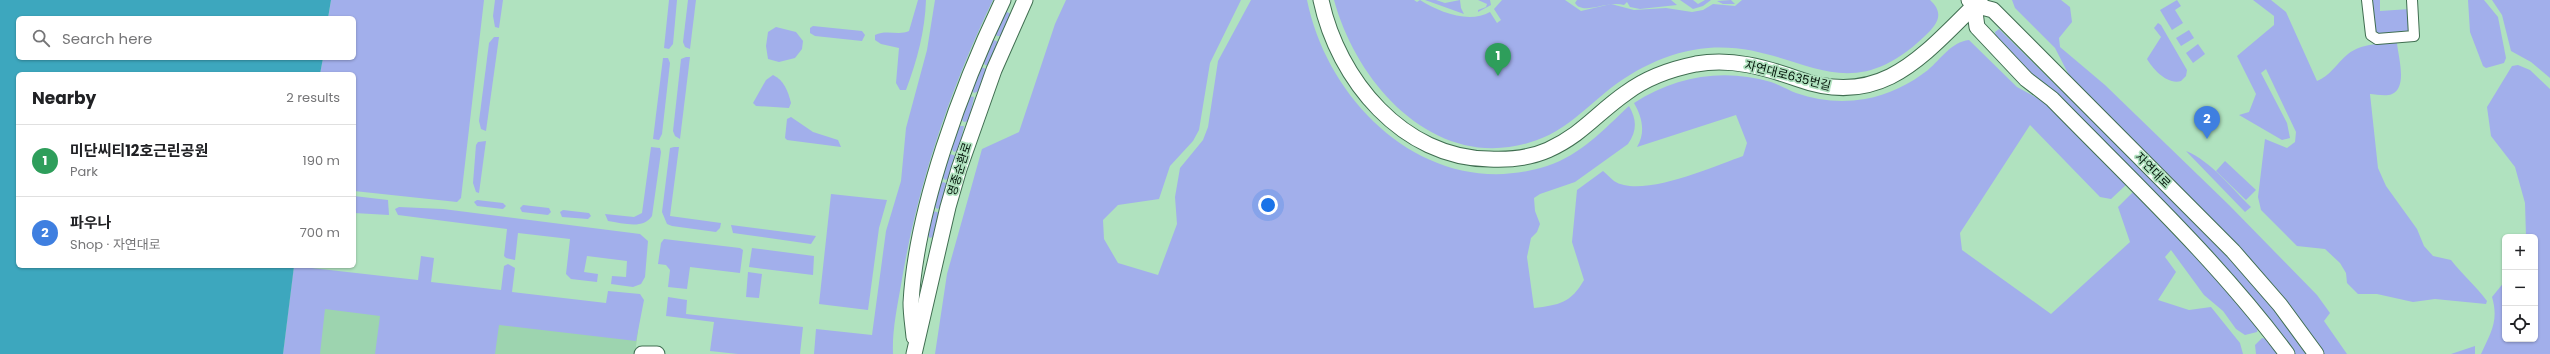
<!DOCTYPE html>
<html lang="en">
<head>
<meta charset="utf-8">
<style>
  body { margin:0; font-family:Poppins,"Noto Sans KR",sans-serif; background:#f6f6f6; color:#202124 }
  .controls { position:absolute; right:12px; bottom:12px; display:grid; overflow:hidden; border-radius:6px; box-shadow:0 1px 3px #0004 }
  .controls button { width:36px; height:36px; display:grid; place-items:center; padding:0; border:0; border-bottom:1px solid #e0e0e0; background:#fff; color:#202124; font:20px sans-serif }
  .you { position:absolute; left:1268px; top:205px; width:14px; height:14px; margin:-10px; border:3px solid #fff; border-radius:50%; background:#1a73e8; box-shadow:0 0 0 6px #1a73e833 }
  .badge { display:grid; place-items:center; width:26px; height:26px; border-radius:50%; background:#db2777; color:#fff; font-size:13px; font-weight:700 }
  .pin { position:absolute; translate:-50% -33px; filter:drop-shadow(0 1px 2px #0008) }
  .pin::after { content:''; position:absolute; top:21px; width:14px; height:12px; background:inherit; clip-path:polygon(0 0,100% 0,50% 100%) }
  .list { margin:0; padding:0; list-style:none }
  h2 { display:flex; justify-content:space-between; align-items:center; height:52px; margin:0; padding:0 16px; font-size:17px }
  h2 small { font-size:13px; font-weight:400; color:#757577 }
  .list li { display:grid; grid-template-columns:26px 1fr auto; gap:12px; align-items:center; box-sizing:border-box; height:72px; padding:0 16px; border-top:1px solid #e0e0e0 }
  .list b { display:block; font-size:15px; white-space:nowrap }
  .list p { margin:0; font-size:13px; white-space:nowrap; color:#757577 }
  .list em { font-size:13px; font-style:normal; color:#757577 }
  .icon { flex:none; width:22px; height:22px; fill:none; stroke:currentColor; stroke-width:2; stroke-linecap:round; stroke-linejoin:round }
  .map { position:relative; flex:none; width:2550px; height:354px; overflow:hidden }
  .search { position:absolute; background:#fff; box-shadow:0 1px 3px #0004; left:16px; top:16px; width:340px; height:44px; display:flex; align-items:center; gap:10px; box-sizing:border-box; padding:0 14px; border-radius:6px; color:#757577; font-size:15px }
  .panel { position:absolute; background:#fff; box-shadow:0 1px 3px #0004; left:16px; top:72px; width:340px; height:196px; border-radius:6px }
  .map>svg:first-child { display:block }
  .built { fill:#9dd4af }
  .green { fill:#a2afeb }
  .water { fill:#3da7be }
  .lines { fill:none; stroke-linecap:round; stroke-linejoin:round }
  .street-casing { stroke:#406e51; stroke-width:12 }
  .secondary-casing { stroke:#406e51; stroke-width:17 }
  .street { stroke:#fff; stroke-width:10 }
  .secondary { stroke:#fff; stroke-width:15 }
  .labels { text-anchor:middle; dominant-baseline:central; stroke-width:3.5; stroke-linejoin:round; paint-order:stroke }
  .street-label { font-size:12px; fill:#031409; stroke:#b0e2bf }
</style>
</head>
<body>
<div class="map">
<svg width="2550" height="354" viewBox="0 0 2550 354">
  <rect width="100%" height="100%" fill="#b0e2bf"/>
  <!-- built -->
  <polygon class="built" points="293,272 640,315 635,354 283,354"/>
  <!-- green -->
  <g class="green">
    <polygon points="331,0 484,0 461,198 457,202 354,191 354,74 320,74 323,58 354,58 354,18 328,18"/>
    <polygon points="495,0 503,0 499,28 495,27 493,16"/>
    <polygon points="669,0 677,0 673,44 669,49 664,48"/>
    <polygon points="688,0 696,0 690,49 685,47 683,42"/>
    <path d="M918,0H926C925,31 917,61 906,90H900L896,83L899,48L881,44L875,40V35C887,29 898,36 909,31Z"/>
    <path d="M935,0H993C950,89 917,187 901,285C897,308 892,331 893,354H814L816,329L872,335L886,231L901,181L906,128L927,50Z"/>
    <path d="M1066,0H1241L1210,63L1199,130L1193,141L1170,166L1159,199L1118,205L1103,220L1104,239L1118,263L1158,275L1177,224L1175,197L1180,168L1203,140L1208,127L1218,61L1251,0H1307C1329,108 1432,203 1547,166C1581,155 1604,129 1629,106C1637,120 1637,131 1628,144L1575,182L1540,194L1534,198L1535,211L1540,224L1537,232L1531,238L1527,257L1534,308C1559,305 1571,303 1584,280L1572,242L1577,190L1603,171C1607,174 1610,178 1614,181C1641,199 1715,166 1743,156L1747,143L1736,115L1637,147C1646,132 1642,117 1634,103C1676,76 1723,68 1771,82C1780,85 1788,90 1796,93C1819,101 1842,103 1865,99C1888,95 1910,84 1928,70C1941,59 1951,42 1969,40L2017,87L2048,104L2127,184L2111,199L2100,197L2030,125L1960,233L1962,250L2051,314L2130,242L2118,207L2133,192L2232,295L2258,328L2257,332L2245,335L2236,329L2223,311L2204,295L2171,250L2165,257L2176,272L2158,300L2189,310L2211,307L2240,343L2243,354H935L947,274L982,149L1019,132L1055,24Z"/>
    <path d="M1334,0H1414L1417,2L1420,0C1439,12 1469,24 1490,12L1497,23L1501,20L1494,9L1502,0H1565L1581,11L1611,4L1634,10L1666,8L1692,12L1703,10L1713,4L1735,6L1742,0H1930C1942,11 1940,20 1930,31C1843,119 1800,41 1708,48C1668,51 1630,71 1600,97C1583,111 1569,125 1549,135C1447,183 1359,92 1334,0Z"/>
    <polygon points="1425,0 1436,0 1445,3 1460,0 1461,8 1464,14"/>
    <polygon points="1478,0 1490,0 1491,5 1478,12 1478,10 1486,7 1487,4"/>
    <path d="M1577,0H1671L1677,5L1640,9L1630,7L1627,2L1624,5C1607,0 1583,16 1575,3Z"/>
    <polygon points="1680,0 1693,0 1698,4 1705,0 1711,0 1703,6 1693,9"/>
    <polygon points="1731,0 1735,4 1723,4 1717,1"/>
    <polygon points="2012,0 2061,0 2070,7 2072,22 2059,38 2060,47 2105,85 2229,205 2317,295 2330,313 2324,321 2347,354 2323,354 2071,79 2055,48 2015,8"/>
    <polygon points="2177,0 2181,6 2175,10 2183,23 2172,30 2160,10"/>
    <path d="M2253,0H2271L2286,12L2317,81C2330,76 2337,63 2348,54C2362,43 2380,44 2397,43C2398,56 2408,87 2392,94C2385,97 2376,94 2370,94L2378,168L2386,186L2417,229L2424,246L2433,256L2451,260C2462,274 2476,286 2487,301L2486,304L2435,299L2413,302L2377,294H2358L2347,283L2346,273L2340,263L2325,249L2297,246L2261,210L2258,197L2265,139L2287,148L2295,142L2296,132L2266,69L2261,73L2287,123L2290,138L2282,140L2239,115L2249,112L2256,94L2237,56L2274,25V16Z"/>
    <polygon points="2369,0 2380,0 2380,11 2410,9 2411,33 2375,36"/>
    <polygon points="2468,0 2484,0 2498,17 2506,58 2504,63 2486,68 2483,66 2470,32"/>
    <polygon points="2492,0 2550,0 2550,78 2531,62 2511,51 2502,15"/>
    <polygon points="1005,11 1011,14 1002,36 997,36 994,33"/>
    <path d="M2158,23L2161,25L2187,70L2186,76L2181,81C2167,85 2153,69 2147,59L2161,37L2154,28Z"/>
    <polygon points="813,26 862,31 865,35 862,41 815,36 810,33 810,28"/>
    <polygon points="776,27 796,32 803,41 802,49 795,58 779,62 768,59 766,46 768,32"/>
    <polygon points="1999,29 2254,281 2311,354 2293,354 1996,37 1995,32"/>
    <polygon points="2189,30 2194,38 2181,46 2176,38"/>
    <polygon points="494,37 499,37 486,131 481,129 479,121 489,43"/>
    <polygon points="992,39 998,42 988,65 985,65 983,61"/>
    <polygon points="2198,44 2205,54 2193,63 2186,53"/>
    <polygon points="686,57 690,57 680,139 675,136 673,131 681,59"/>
    <polygon points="663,58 668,58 670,63 662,134 659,140 653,139"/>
    <path d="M2518,65L2530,70L2550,89V354H2481C2491,332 2499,321 2492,297L2505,281V339H2535V237H2526L2525,203L2515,167L2491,136L2487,107L2512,66Z"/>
    <polygon points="980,67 987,69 979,91 974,93 971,89"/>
    <path d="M773,75C784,80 788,91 791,103L789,108L756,106L753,103L766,80Z"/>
    <polygon points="969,96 974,97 969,121 964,122 961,119"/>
    <polygon points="791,117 813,132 838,140 841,147 787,140 785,138 787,119"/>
    <polygon points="959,126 964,126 959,150 954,152 951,148"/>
    <polygon points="486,141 479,193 476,192 473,183 476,145 478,142"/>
    <path d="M651,147L660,148L661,152L652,216C643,230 623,223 608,221L605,214L634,217L642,213Z"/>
    <polygon points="674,147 679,147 670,216 721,223 720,228 716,232 672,226 667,224 662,212 670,148"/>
    <path d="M2186,151C2211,161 2232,189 2251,207L2245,212Z"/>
    <polygon points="950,154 956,156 950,178 945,180 942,177"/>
    <polygon points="2225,161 2256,190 2246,200 2216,171"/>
    <polygon points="943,182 948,184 942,207 937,209 934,206 940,184"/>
    <polygon points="831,194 887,200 879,228 868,310 819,304"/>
    <polygon points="354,196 388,200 389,215 354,213"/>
    <polygon points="477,200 503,203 506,206 503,209 477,206 474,202"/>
    <polygon points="523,205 549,208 551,212 548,215 522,212 520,208"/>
    <polygon points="399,207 443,209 640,234 648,241 645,277 641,284 633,287 611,284 612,276 626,277 627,261 587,256 584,272 598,274 597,282 571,279 566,274 570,239 518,233 515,260 506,258 504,256 507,229 398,215 395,209"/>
    <polygon points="563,210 589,213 591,216 588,219 562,217 560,212"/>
    <polygon points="933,211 940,213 935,236 930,238 927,235"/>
    <polygon points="731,225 816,236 811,244 733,233"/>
    <polygon points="664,239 740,248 743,250 740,273 690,267 687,289 668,287 670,270 666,265 658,264 661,243"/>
    <polygon points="752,248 814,256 813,275 749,267"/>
    <polygon points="421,256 434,258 431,282 501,290 504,266 508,264 515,268 512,292 606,303 608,291 640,294 644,300 636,341 499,325 495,354 375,354 380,316 325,309 320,354 283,354 294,266 418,280"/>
    <polygon points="748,272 762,274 759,298 746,297"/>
    <polygon points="668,297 687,300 686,314 803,327 800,354 738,354 710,351 714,322 666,316"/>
    <polygon points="2262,338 2270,340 2280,354 2256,354 2255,345"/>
    <polygon points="2475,346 2475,354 2451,354"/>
  </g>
  <!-- water -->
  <polygon class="water" points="0,0 331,0 328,18 18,18 18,58 323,58 320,74 18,74 18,266 294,266 283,354 0,354"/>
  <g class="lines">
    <defs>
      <polyline id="street" points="2367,0 2371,35 2377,39 2414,36 2412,0"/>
      <g id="secondary">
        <path d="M1321,0C1338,80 1403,158 1489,159C1509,160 1530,158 1548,150C1583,134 1597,113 1626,93C1646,78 1671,69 1696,64C1732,58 1764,67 1798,79C1883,110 1925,53 1980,0"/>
        <polyline points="1969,0 1974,5 1993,10 2233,251 2280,305 2316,354"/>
        <path d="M1974,5L1977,27L2026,79L2052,99C2132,181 2218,261 2287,354"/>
        <path d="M914,337C913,326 911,314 911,303C916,209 962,85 1003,0"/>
        <polyline points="642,354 657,354"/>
        <polyline points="914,354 948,207 959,169 994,70 1025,0"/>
      </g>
    </defs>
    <!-- street casing -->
    <use href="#street" class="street-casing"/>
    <!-- secondary casing -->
    <use href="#secondary" class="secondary-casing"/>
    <!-- street -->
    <use href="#street" class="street"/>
    <!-- secondary -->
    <use href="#secondary" class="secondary"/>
  </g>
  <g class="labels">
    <!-- street labels -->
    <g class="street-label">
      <text transform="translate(1788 75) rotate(14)">자연대로635번길</text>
      <text transform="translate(959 169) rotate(-73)">영종순환로</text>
      <text transform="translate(2153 170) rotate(45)">자연대로</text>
    </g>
  </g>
</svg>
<div class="controls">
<button>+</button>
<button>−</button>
<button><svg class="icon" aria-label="locate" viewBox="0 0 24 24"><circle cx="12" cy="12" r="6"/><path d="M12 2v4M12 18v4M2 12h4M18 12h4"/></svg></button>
</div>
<div class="you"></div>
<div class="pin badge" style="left:1498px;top:76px;background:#2e9e5b">1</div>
<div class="pin badge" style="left:2207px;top:139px;background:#3f7fe0">2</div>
<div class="search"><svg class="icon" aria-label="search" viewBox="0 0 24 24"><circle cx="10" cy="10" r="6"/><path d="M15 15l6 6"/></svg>Search here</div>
<section class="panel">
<h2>Nearby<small>2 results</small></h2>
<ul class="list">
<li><span class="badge" style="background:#2e9e5b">1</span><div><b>미단씨티12호근린공원</b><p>Park</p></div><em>190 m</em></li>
<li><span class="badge" style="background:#3f7fe0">2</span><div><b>파우나</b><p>Shop · 자연대로</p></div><em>700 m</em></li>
</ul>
</section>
</div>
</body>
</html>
